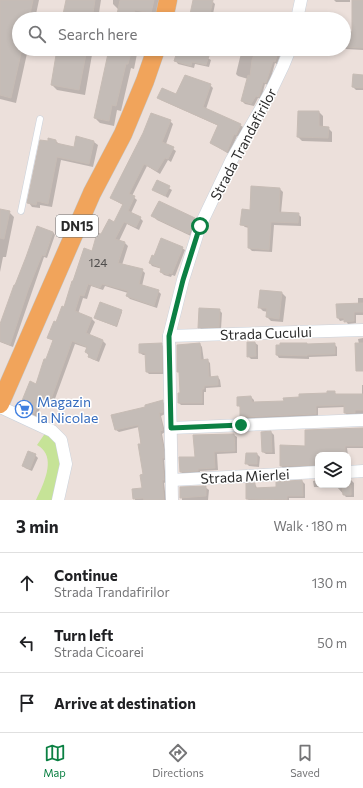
<!DOCTYPE html>
<html lang="en">
<head>
<meta charset="utf-8">
<style>
  body { margin:0; font-family:Commissioner,sans-serif; background:#f2f2f2; color:#202124 }
  .controls { position:absolute; right:12px; bottom:12px; display:grid; overflow:hidden; border-radius:8px; box-shadow:0 2px 6px #0003 }
  .controls button { width:36px; height:36px; display:grid; place-items:center; padding:0; border:0; border-bottom:1px solid #e0e0e0; background:#fff; color:#202124; font:20px sans-serif }
  .stop { position:absolute; width:12px; height:12px; margin:-9px; border:3px solid #0b8043; border-radius:50%; background:#fff }
  .stop.end { background:#0b8043; border-color:#fff; box-shadow:0 1px 4px #0008 }
  .list { margin:0; padding:0; list-style:none }
  h2 { display:flex; justify-content:space-between; align-items:center; height:52px; margin:0; padding:0 16px; font-size:17px }
  h2 small { font-size:13px; font-weight:400; color:#757577 }
  .list li { display:grid; grid-template-columns:26px 1fr auto; gap:12px; align-items:center; box-sizing:border-box; height:60px; padding:0 16px; border-top:1px solid #e0e0e0 }
  .list b { display:block; font-size:15px; white-space:nowrap }
  .list p { margin:0; font-size:13px; white-space:nowrap; color:#757577 }
  .list em { font-size:13px; font-style:normal; color:#757577 }
  .icon { flex:none; width:22px; height:22px; fill:none; stroke:currentColor; stroke-width:2; stroke-linecap:round; stroke-linejoin:round }
  .map { position:relative; flex:none; width:363px; height:500px; overflow:hidden }
  .search { position:absolute; background:#fff; box-shadow:0 2px 6px #0003; left:12px; right:12px; top:12px; height:44px; display:flex; align-items:center; gap:10px; box-sizing:border-box; padding:0 14px; border-radius:22px; color:#757577; font-size:15px }
  .sheet { height:232px; background:#fff }
  nav { display:flex; justify-content:space-around; align-items:center; box-sizing:border-box; height:56px; border-top:1px solid #e0e0e0; background:#fff; font-size:11px; color:#757577 }
  nav a { display:grid; justify-items:center; gap:2px }
  nav .on { color:#0b8043 }
  .map>svg:first-child { display:block }
  .green { fill:#c6e397 }
  .shadow { fill:#0003 }
  .building { fill:#c4bcb7; stroke:#c7bcb5 }
  .lines { fill:none; stroke-linecap:round; stroke-linejoin:round }
  .service-casing { stroke:#cad2dc; stroke-width:7 }
  .minor-casing { stroke:#cad2dc; stroke-width:13 }
  .primary-casing { stroke:#c3c3c3; stroke-width:19 }
  .service { stroke:#fff; stroke-width:6 }
  .minor { stroke:#fff; stroke-width:12 }
  .primary { stroke:#f1a45b; stroke-width:18 }
  .route { stroke:#0b8043; stroke-width:5 }
  .labels { text-anchor:middle; dominant-baseline:central; stroke-width:3; stroke-linejoin:round; paint-order:stroke }
  .number-label { font-size:12px; fill:#504e4d }
  .shield { fill:#fff; stroke:#6a6a6a; stroke-width:1 }
  .shield-label { font-size:13px; font-weight:bold; fill:#2a2a2a }
  .street-label { font-size:14px; fill:#2a2a2a; stroke:#fff }
  .shop-label { font-size:14px; fill:#366cbe; stroke:#fff; text-anchor:start }
</style>
</head>
<body>
<div class="map">
<svg width="363" height="500" viewBox="0 0 363 500">
  <rect width="100%" height="100%" fill="#ece0db"/>
  <!-- green -->
  <path class="green" d="M46,432L59,445L62,461L55,500H36C42,487 54,464 44,451C42,448 39,446 37,445Z"/>
  <!-- shadow -->
  <g class="shadow">
    <polygon points="0,0 39,0 35,19 19,19 19,49 28,49 16,103 0,99"/>
    <polygon points="67,0 101,0 98,19 63,19"/>
    <polygon points="113,0 160,0 156,18 141,14 139,19 117,19 119,10 113,4"/>
    <polygon points="194,0 205,0 212,1 215,4 212,19 189,19 190,14 191,15"/>
    <polygon points="334,0 350,0 350,2 336,2"/>
    <polygon points="363,8 363,50 346,49 344,47 353,33"/>
    <polygon points="261,13 281,16 284,19 260,19"/>
    <polygon points="58,49 93,49 85,95 57,90 52,85"/>
    <polygon points="110,49 138,49 134,69 131,68 121,111 117,110 114,126 100,123 95,118"/>
    <polygon points="179,49 206,49 204,56 211,60 209,67 195,64 194,68 178,64 176,61"/>
    <polygon points="242,49 264,49 278,54 280,56 277,64 275,63 269,85 265,84 261,99 258,98 254,106 245,104 242,101 248,79 238,76 236,74"/>
    <polygon points="363,76 363,90 356,90 353,87"/>
    <polygon points="210,85 213,88 206,109 240,125 243,127 239,136 237,136 229,154 211,143 219,126 161,100 158,97 177,96"/>
    <polygon points="319,112 323,116 323,127 328,128 332,132 332,142 302,141 298,137"/>
    <polygon points="170,121 173,124 166,144 176,151 171,162 168,160 160,174 147,166 132,196 137,200 131,213 140,218 143,221 139,230 127,224 119,241 125,243 128,246 122,265 142,270 145,273 142,286 158,291 161,294 157,308 130,299 127,296 128,293 105,286 103,290 91,286 87,299 83,298 78,314 92,319 95,322 89,336 103,341 106,344 99,362 92,359 89,356 86,352 87,348 75,344 52,407 42,402 37,417 23,410 20,407 37,385 54,341 48,337 64,308 73,282 102,235 115,223 123,205 114,200 111,197"/>
    <polygon points="77,138 94,142 98,145 93,167 61,160 52,207 40,205 40,208 32,207 29,203 49,143 56,141 60,145 75,148"/>
    <polygon points="157,181 172,190 168,198 153,189"/>
    <polygon points="280,189 283,192 281,213 298,214 301,217 301,226 274,225 272,252 252,251 249,248 249,228 245,227 241,224 251,211"/>
    <polygon points="159,202 195,219 199,223 193,237 157,220 153,216"/>
    <polygon points="0,210 9,212 14,217 6,257 3,257 0,272"/>
    <polygon points="53,232 55,235 47,258 44,257 13,347 0,342 0,326 16,287"/>
    <polygon points="182,248 185,250 175,276 172,275 171,277 164,275 161,272 162,269 152,266 150,263"/>
    <polygon points="282,293 286,297 283,322 271,321 267,317 268,312 263,311 259,307"/>
    <polygon points="358,298 363,298 363,315 356,315 356,323 348,324 345,320 340,321 338,318 358,304"/>
    <polygon points="219,310 222,313 221,329 202,330 199,327"/>
    <polygon points="121,311 122,312 117,327 96,319"/>
    <polygon points="363,338 363,359 359,344 358,339"/>
    <polygon points="255,343 258,345 258,359 251,359 248,356"/>
    <polygon points="161,344 164,347 164,374 149,374 147,372 146,355 143,355 140,353"/>
    <polygon points="200,344 202,347 204,361 208,361 210,363 211,378 218,377 220,380 221,387 206,388 206,392 204,392 204,405 181,405 179,403 181,394 180,373 178,371"/>
    <polygon points="334,344 337,347 337,356 309,357 309,359 279,358 277,355 277,346"/>
    <polygon points="362,385 363,385 363,415 347,415 345,413 345,407 318,408 318,417 248,420 241,415 241,408 238,405 251,397 254,400 254,403 285,402 334,392 337,395 362,395"/>
    <polygon points="162,401 165,404 165,414 161,416 165,432 162,434 166,455 166,460 164,460 166,482 164,483 166,500 135,500 133,490 143,489 144,475 139,427 119,432 116,430 147,407"/>
    <polygon points="363,431 363,448 347,448 348,455 318,455 318,467 283,468 281,466 306,447"/>
    <polygon points="271,432 274,435 275,454 266,454 263,452"/>
    <polygon points="234,435 237,437 237,453 217,454 218,470 200,471 200,473 183,474 181,472 196,458 194,436"/>
    <polygon points="257,454 260,457 259,467 249,466 246,463"/>
    <polygon points="35,455 38,458 32,471 25,468 23,465"/>
    <polygon points="318,480 318,485 320,485 320,487 314,487 313,481"/>
    <polygon points="348,480 351,480 354,483 354,497 346,497 337,487 337,485 348,485"/>
    <polygon points="302,481 305,484 305,498 289,498 289,500 249,500 247,499 255,484 257,488 277,488"/>
    <polygon points="205,487 209,490 208,500 182,500 181,488"/>
  </g>
  <!-- building -->
  <g class="building">
    <polygon points="0,0 33,0 29,19 19,19 19,49 22,49 11,98 0,95"/>
    <polygon points="66,0 95,0 92,19 62,19"/>
    <polygon points="120,0 154,0 151,13 135,10 133,19 116,19"/>
    <polygon points="193,0 213,0 209,19 189,19"/>
    <polygon points="352,0 363,0 363,48 344,47 344,31 352,32"/>
    <polygon points="57,49 87,49 79,90 51,85"/>
    <polygon points="109,49 132,49 128,64 126,64 116,106 112,105 109,121 94,118"/>
    <polygon points="178,49 183,49 209,56 206,65 192,62 191,66 174,61"/>
    <polygon points="256,49 267,49 278,53 275,62 273,61 266,83 263,82 259,97 256,96 251,104 241,101 248,75 250,76 252,60"/>
    <polygon points="353,74 363,75 363,88 352,87"/>
    <polygon points="185,75 211,84 203,107 241,124 236,135 234,134 227,152 210,143 218,125 157,98 162,88 176,94"/>
    <polygon points="298,111 319,111 319,126 329,127 328,138 297,137"/>
    <polygon points="151,113 171,120 162,142 174,147 168,159 165,158 157,171 144,164 129,194 135,196 128,211 141,217 136,227 124,222 115,239 125,242 118,263 143,269 139,284 159,290 154,306 126,296 128,291 102,284 100,288 88,284 84,296 80,295 75,311 92,318 86,333 103,340 96,360 88,357 89,354 85,352 87,347 72,341 49,405 39,400 34,414 19,408 30,381 36,384 44,359 46,359 53,340 47,338 54,321 56,322 62,306 64,307 72,281 73,281 84,248 92,251 97,233 101,234 109,219 114,222 123,204 110,198 143,133"/>
    <polygon points="76,136 94,141 89,164 57,157 48,204 37,201 36,205 27,203 40,140 48,141 48,138 56,140 56,143 74,147"/>
    <polygon points="157,180 170,186 165,196 152,190"/>
    <polygon points="251,186 280,188 279,212 299,213 298,223 271,222 269,250 248,248 248,226 240,225 242,209 250,210"/>
    <polygon points="159,201 195,218 189,234 151,216"/>
    <polygon points="0,209 10,211 4,239 0,238"/>
    <polygon points="37,226 53,232 45,256 42,255 28,290 10,345 0,341 0,324 14,285 15,285 26,257"/>
    <polygon points="161,238 183,247 172,274 169,273 168,275 160,272 161,268 149,263 152,255 154,256"/>
    <polygon points="260,290 282,292 279,319 266,317 267,308 258,308"/>
    <polygon points="100,302 122,310 116,326 94,318"/>
    <polygon points="363,303 363,312 354,312 354,321 344,322 344,318 337,318 336,304"/>
    <polygon points="199,308 220,309 219,327 198,328"/>
    <polygon points="247,342 255,342 256,356 247,357"/>
    <polygon points="162,343 162,372 146,372 145,353 139,353 139,344"/>
    <polygon points="200,343 201,360 208,359 209,377 218,376 218,385 204,386 204,389 202,389 202,403 178,403 178,393 180,393 179,372 177,372 177,345"/>
    <polygon points="280,343 307,343 307,344 335,343 335,354 307,355 307,356 276,355 276,345 280,345"/>
    <polygon points="355,343 363,343 363,371 356,371"/>
    <polygon points="327,391 335,391 335,394 363,394 363,410 355,410 355,413 344,413 344,405 316,406 316,414 244,417 244,416 240,416 240,406 237,406 237,397 251,396 252,402 284,401 283,398 299,397 299,394 327,393"/>
    <polygon points="163,400 163,412 159,413 163,430 160,431 164,452 164,458 162,458 164,480 162,480 164,500 144,500 143,498 133,499 132,489 142,488 140,475 143,474 138,444 141,444 138,425 115,430 111,415 145,407 145,405"/>
    <polygon points="363,428 363,446 345,446 345,455 318,455 318,465 280,466 280,445 305,446 305,430"/>
    <polygon points="271,431 272,452 262,452 261,432"/>
    <polygon points="234,434 235,451 214,452 215,468 198,469 198,471 180,472 179,457 195,457 193,435"/>
    <polygon points="28,451 36,454 30,469 22,466"/>
    <polygon points="246,453 257,453 257,464 245,464"/>
    <polygon points="302,480 303,496 287,496 287,500 246,499 246,483 255,483 255,488 276,487 276,482"/>
    <polygon points="342,485 351,485 351,495 343,495"/>
    <polygon points="206,486 206,496 180,498 180,487"/>
  </g>
  <g class="lines">
    <defs>
      <polyline id="service" points="21,211 40,119"/>
      <g id="minor">
        <polyline points="297,19 301,0"/>
        <polyline points="169,336 363,330"/>
        <polyline points="0,407 52,431 61,440 66,464 58,500"/>
        <polyline points="171,428 363,420"/>
        <polyline points="348,472 363,471"/>
        <polyline points="172,480 318,472"/>
        <polyline points="172,500 169,336 183,280 200,226 231,161 271,91 283,66 290,49"/>
      </g>
      <g id="primary">
        <polyline points="164,19 168,0"/>
        <polyline points="0,404 92,193 123,134 145,81 156,49"/>
      </g>
    </defs>
    <!-- service casing -->
    <use href="#service" class="service-casing"/>
    <!-- minor casing -->
    <use href="#minor" class="minor-casing"/>
    <!-- primary casing -->
    <use href="#primary" class="primary-casing"/>
    <!-- service -->
    <use href="#service" class="service"/>
    <!-- minor -->
    <use href="#minor" class="minor"/>
    <!-- primary -->
    <use href="#primary" class="primary"/>
  </g>
  <g class="lines">
    <!-- route -->
    <polyline class="route" points="200,226 183,280 169,336 171,428 241,425"/>
  </g>
  <!-- icons -->
  <defs>
    <symbol id="supermarket-ring" viewBox="-11 -11 22 22"><circle r="9.5" fill="#fff" stroke="#3f7fe0" stroke-width="1.5"/><path d="M-6-5.5h2.5l.6 2H6L4.5 2H-2.5L-4.4-4H-6ZM-1.5 3.2a1.3 1.3 0 1 0 .1 0ZM3 3.2a1.3 1.3 0 1 0 .1 0Z" fill="#3f7fe0"/></symbol>
  </defs>
  <g fill-rule="evenodd">
    <use href="#supermarket-ring" x="14" y="399" width="20" height="20"/>
  </g>
  <g class="labels">
    <!-- number labels -->
    <g class="number-label">
      <text x="98" y="262">124</text>
    </g>
    <!-- shield labels -->
    <rect class="shield" x="56" y="215" width="42" height="22" rx="3"/>
    <g class="shield-label">
      <text x="77" y="226">DN15</text>
    </g>
    <!-- street labels -->
    <g class="street-label">
      <text transform="translate(243 144) rotate(-62)">Strada Trandafirilor</text>
      <text transform="translate(266 333) rotate(-2)">Strada Cucului</text>
      <text transform="translate(245 476) rotate(-3)">Strada Mierlei</text>
    </g>
    <!-- shop labels -->
    <g class="shop-label">
      <text x="37" y="401">Magazin<tspan x="37" dy="16">la Nicolae</tspan></text>
    </g>
  </g>
</svg>
<div class="controls">
<button><svg class="icon" aria-label="layers" viewBox="0 0 24 24"><path d="M12 4l9 5-9 5-9-5zM3 14l9 5 9-5"/></svg></button>
</div>
<div class="stop" style="left:200px;top:226px"></div>
<div class="stop end" style="left:241px;top:425px"></div>
<div class="search"><svg class="icon" aria-label="search" viewBox="0 0 24 24"><circle cx="10" cy="10" r="6"/><path d="M15 15l6 6"/></svg>Search here</div>
</div>
<section class="sheet">
<h2>3 min<small>Walk · 180 m</small></h2>
<ul class="list">
<li><svg class="icon" aria-label="ahead" viewBox="0 0 24 24"><path d="M12 20V5M6 11l6-6 6 6"/></svg><div><b>Continue</b><p>Strada Trandafirilor</p></div><em>130 m</em></li>
<li><svg class="icon" aria-label="left" viewBox="0 0 24 24"><path d="M17 20v-9H6M10 6l-5 5 5 5"/></svg><div><b>Turn left</b><p>Strada Cicoarei</p></div><em>50 m</em></li>
<li><svg class="icon" aria-label="arrive" viewBox="0 0 24 24"><path d="M6 21V4h12l-3 4 3 4H6"/></svg><div><b>Arrive at destination</b></div></li>
</ul>
</section>
<nav>
<a class="on"><svg class="icon" aria-label="map" viewBox="0 0 24 24"><path d="M3 6l6-2 6 2 6-2v14l-6 2-6-2-6 2zM9 4v14M15 6v14"/></svg>Map</a>
<a><svg class="icon" aria-label="directions" viewBox="0 0 24 24"><path d="M12 3l9 9-9 9-9-9zM9 14v-3h6M13 9l2 2-2 2"/></svg>Directions</a>
<a><svg class="icon" aria-label="saved" viewBox="0 0 24 24"><path d="M7 4h10v16l-5-4-5 4z"/></svg>Saved</a>
</nav>
</body>
</html>
